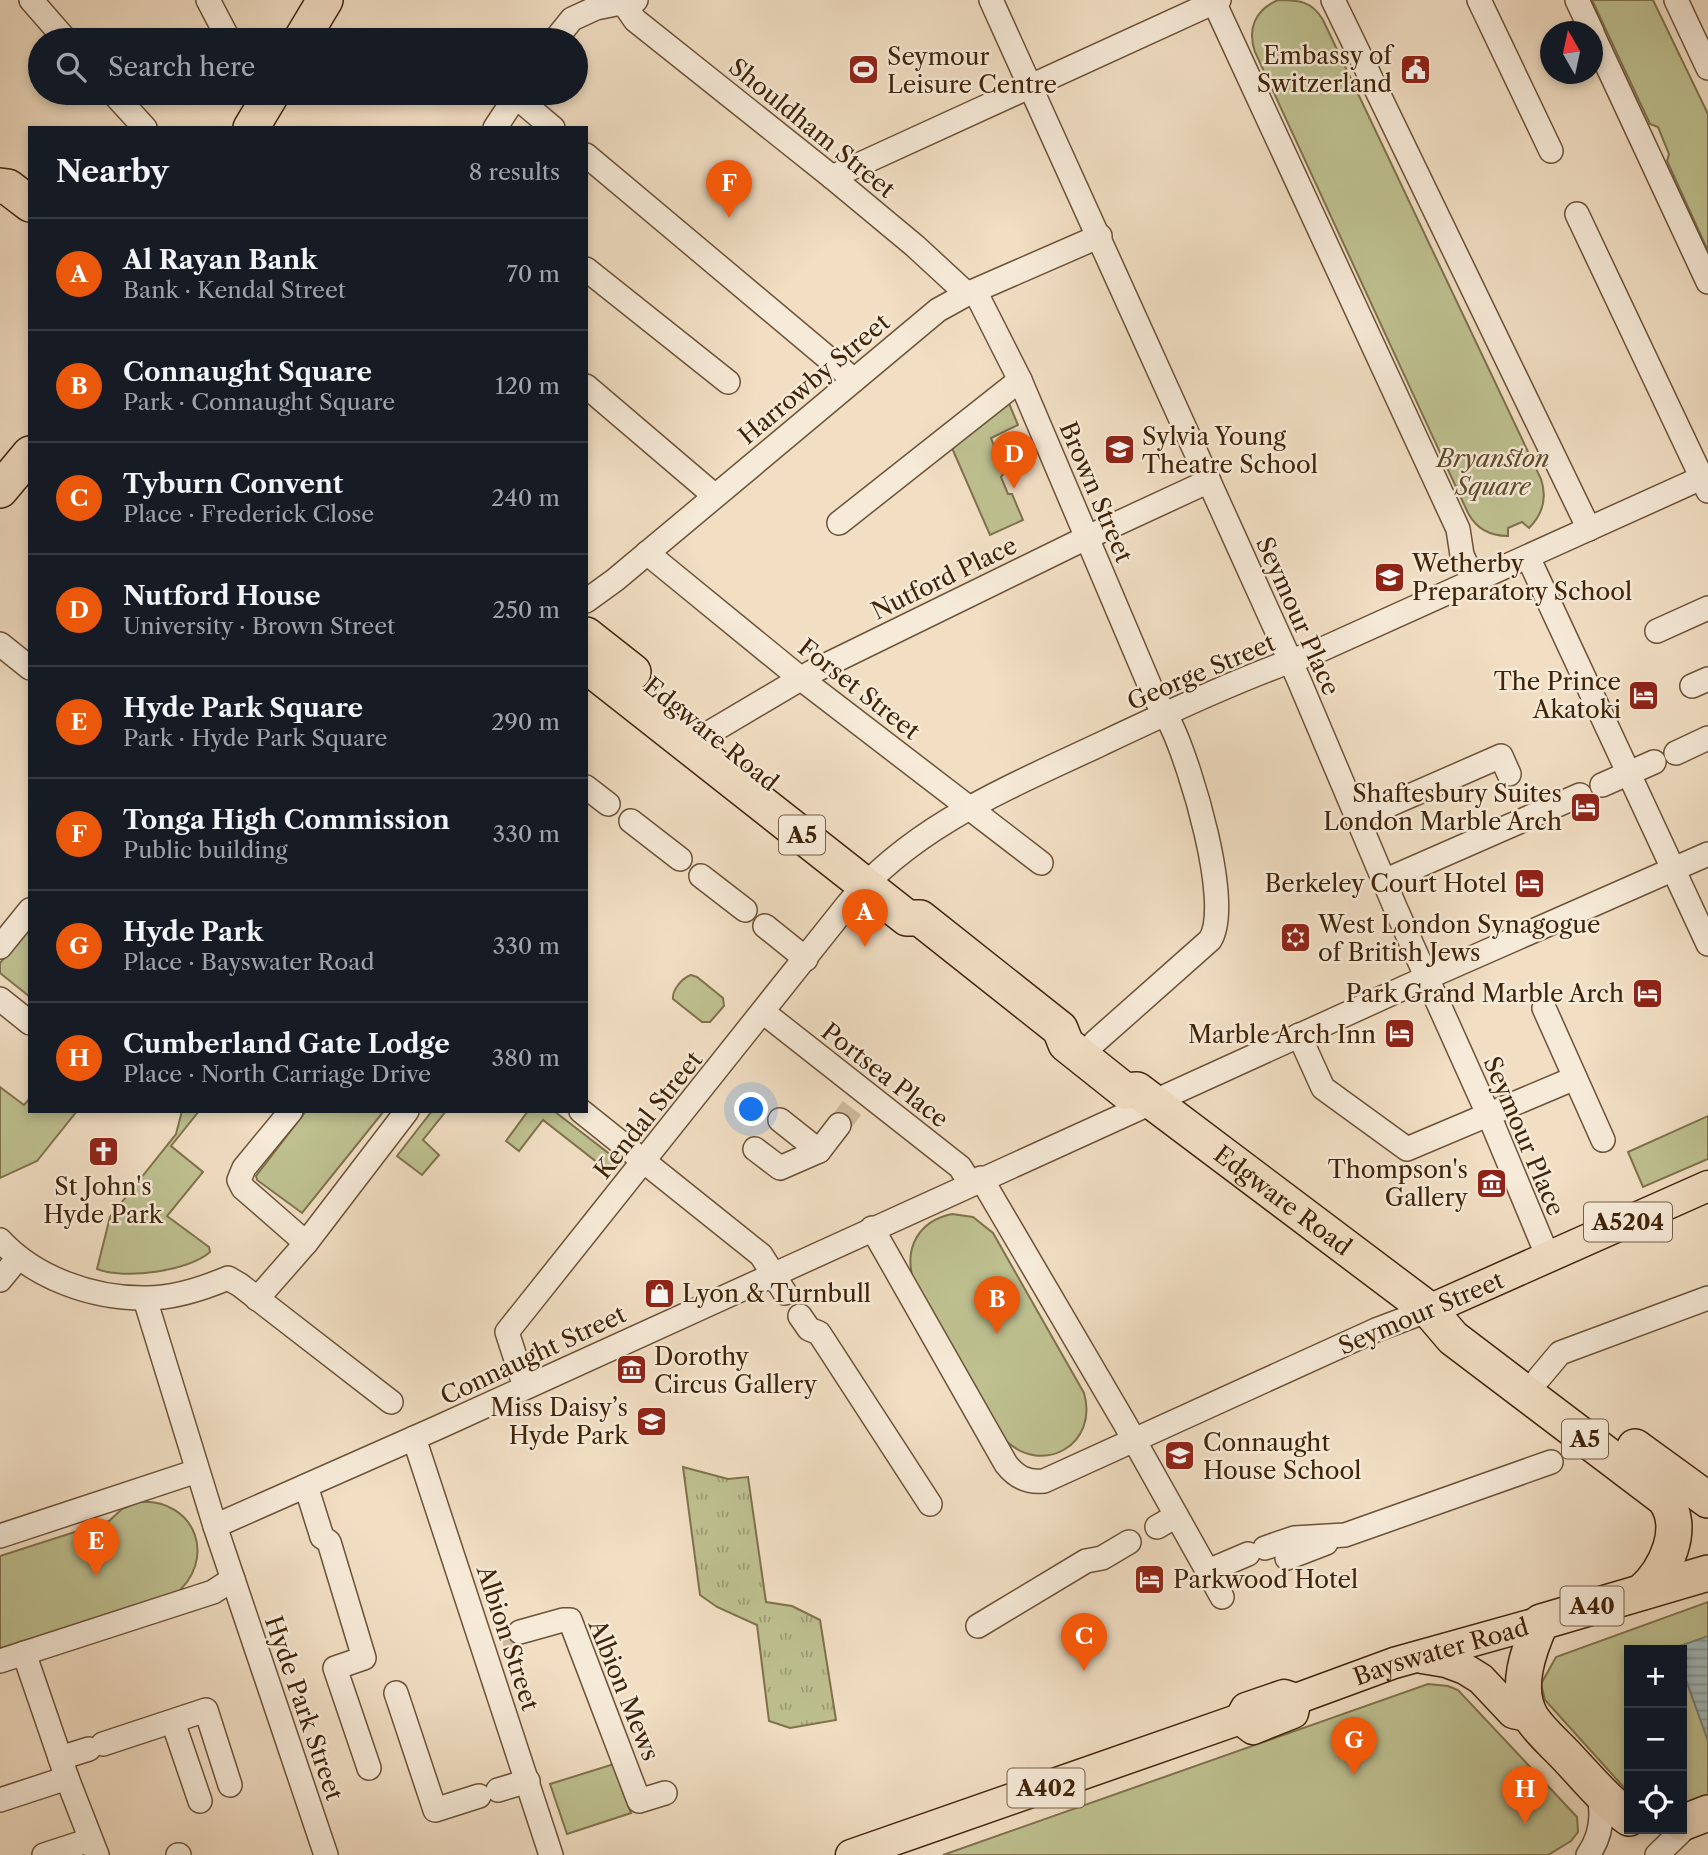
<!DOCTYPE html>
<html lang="en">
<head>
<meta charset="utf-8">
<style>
  body { margin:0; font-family:"Libre Caslon Text",serif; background:#242831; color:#f1f3f6 }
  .controls { position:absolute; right:21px; bottom:21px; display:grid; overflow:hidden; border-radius:0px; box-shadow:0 4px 10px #0003 }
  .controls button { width:63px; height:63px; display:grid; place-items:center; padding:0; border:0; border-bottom:2px solid #363941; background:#171b24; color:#f1f3f6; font:35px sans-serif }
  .compass { position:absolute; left:1540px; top:21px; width:63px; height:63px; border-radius:50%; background:#171b24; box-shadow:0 4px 10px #0003; rotate:351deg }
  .you { position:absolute; left:752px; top:1110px; width:24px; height:24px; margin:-18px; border:5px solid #fff; border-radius:50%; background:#1a73e8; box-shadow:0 0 0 10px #1a73e833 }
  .badge { display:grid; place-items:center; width:46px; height:46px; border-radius:50%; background:#ea580c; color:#fff; font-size:23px; font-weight:700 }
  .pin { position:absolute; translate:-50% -58px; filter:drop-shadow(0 2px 4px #0008) }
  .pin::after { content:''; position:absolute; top:37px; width:24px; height:21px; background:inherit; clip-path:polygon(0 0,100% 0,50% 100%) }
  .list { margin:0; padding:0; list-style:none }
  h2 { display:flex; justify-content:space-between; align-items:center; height:91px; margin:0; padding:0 28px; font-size:30px }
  h2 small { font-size:23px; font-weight:400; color:#9ea1a6 }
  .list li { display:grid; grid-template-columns:46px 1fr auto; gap:21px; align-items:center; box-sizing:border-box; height:112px; padding:0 28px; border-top:2px solid #363941 }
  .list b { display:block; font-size:26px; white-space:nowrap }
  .list p { margin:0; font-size:23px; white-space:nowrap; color:#9ea1a6 }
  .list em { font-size:23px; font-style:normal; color:#9ea1a6 }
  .icon { flex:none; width:38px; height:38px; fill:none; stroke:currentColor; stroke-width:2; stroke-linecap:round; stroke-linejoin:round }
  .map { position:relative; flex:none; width:1708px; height:1855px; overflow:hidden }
  .search { position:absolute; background:#171b24; box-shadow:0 4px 10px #0003; left:28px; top:28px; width:560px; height:77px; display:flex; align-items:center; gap:18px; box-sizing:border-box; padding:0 24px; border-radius:38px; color:#9ea1a6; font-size:26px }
  .panel { position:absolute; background:#171b24; box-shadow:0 4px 10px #0003; left:28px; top:126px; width:560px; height:987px; border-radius:0px }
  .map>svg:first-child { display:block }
  .grass { fill:url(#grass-tufts); stroke:#7f724c; stroke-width:2 }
  .green { fill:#bec090; stroke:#7f724c; stroke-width:2 }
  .water { fill:url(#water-rules); stroke:#787e74; stroke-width:2 }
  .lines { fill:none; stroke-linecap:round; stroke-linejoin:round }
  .minor-tunnel { stroke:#ceb99e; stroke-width:23; stroke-dasharray:23 11; stroke-linecap:butt }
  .minor-casing { stroke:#6c5238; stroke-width:26 }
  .major-casing { stroke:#402409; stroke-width:33 }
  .highway-casing { stroke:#402409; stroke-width:38 }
  .minor { stroke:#f6ead8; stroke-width:23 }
  .major { stroke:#f1dec3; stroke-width:30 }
  .highway { stroke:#f1dec3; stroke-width:35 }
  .labels { text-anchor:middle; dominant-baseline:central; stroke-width:5; stroke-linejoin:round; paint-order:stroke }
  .shield { fill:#f6ead8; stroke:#775f47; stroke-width:2 }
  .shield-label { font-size:23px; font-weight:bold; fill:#402409 }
  .poi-label { font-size:24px; fill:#402409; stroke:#f6ead8; text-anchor:end }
  .street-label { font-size:24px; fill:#402409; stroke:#f6ead8 }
  .park-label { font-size:24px; font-style:italic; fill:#604b2b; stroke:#f6ead8 }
</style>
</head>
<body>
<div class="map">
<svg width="1708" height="1855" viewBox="0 0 1708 1855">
  <defs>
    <pattern id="grass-tufts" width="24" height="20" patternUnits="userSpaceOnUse" patternTransform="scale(1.75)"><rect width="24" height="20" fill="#bec090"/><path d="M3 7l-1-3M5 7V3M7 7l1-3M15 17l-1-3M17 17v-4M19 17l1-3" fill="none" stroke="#9c9c74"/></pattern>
    <pattern id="water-rules" width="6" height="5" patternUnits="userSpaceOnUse" patternTransform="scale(1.75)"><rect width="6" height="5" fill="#9ebabc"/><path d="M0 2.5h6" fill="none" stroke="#829797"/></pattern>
  </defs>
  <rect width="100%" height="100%" fill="#f1dec3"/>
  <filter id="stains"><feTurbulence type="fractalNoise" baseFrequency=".00286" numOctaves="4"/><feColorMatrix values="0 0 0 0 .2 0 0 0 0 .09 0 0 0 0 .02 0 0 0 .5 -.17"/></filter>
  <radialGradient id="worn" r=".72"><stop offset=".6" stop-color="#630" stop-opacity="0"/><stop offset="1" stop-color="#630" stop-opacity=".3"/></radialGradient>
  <!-- grass -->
  <polygon class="grass" points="683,1467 728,1479 748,1477 766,1602 792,1606 820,1620 836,1720 790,1728 769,1721 757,1625 717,1607 700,1595"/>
  <!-- green -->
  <g class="green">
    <path d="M1278,0C1299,0 1312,1 1323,20L1541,479C1547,497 1543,514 1529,528L1522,522L1508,528V536C1490,536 1476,528 1468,513L1255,52C1247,29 1255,10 1278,0Z"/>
    <polygon points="1592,0 1653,0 1708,114 1708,251 1667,161 1669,154 1658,127 1650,124"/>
    <polygon points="1008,401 1018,425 991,438 1004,473 1001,477 1008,494 1012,494 1023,520 990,535 952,448"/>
    <polygon points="30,926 30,997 0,973 0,963"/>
    <path d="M691,975L697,977L723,998L724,1006L710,1022H702L673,999C672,990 682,978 691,975Z"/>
    <polygon points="0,1087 24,1105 30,1098 30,1111 77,1111 37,1161 0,1178"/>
    <path d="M182,1111H199L171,1146L203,1172L167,1216L209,1247L210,1252C189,1271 124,1280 97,1269L110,1217L176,1134Z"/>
    <polygon points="306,1111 384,1111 302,1213 257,1180 256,1176"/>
    <polygon points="432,1111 446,1111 423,1140 439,1155 422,1175 397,1156"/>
    <polygon points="528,1111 554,1111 616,1159 607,1170 543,1120 519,1151 506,1141"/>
    <polygon points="1708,1116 1708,1159 1643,1187 1628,1152"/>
    <path d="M952,1214L973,1217L993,1233L1084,1393C1099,1444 1043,1477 1005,1440L913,1279C904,1247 919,1221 952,1214Z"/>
    <path d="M139,1502C196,1498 219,1561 173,1596L0,1652V1556L109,1521L122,1509Z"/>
    <polygon points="1708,1602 1708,1798 1682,1806 1682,1650 1629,1650 1629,1793 1545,1700 1541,1684 1556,1657"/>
    <polygon points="1428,1684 1448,1686 1458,1690 1577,1817 1578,1832 1571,1841 1548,1855 943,1855"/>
    <polygon points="614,1764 631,1813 567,1834 550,1784"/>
  </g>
  <!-- water -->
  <polygon class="water" points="1708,1636 1708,1741 1682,1669 1682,1650 1674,1648"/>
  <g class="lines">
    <!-- minor-tunnel -->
    <g class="minor-tunnel">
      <polyline points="839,1125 852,1108"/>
      <polyline points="501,1638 520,1632"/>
    </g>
    <defs>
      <g id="minor">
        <polyline points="31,0 66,40"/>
        <polyline points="208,0 229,40"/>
        <polyline points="991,0 1298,678 1395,907 1493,1125 1548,1257"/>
        <polyline points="1333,0 1589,529"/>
        <polyline points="1479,0 1551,151"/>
        <polyline points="1577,0 1592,32"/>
        <polyline points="1676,0 1708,68"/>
        <polyline points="1214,2 1458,529 1462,555 1474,581"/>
        <polyline points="624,4 635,20 832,177 915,246 967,294"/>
        <polyline points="1592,33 1708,282"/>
        <polyline points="555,40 572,19 596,8 636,0"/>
        <polyline points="113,93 145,128"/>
        <polyline points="515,96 553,128"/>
        <polyline points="495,128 518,93"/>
        <polyline points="586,155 854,380"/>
        <polyline points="832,177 1219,0"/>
        <polyline points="1577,214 1708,491"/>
        <polyline points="586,269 728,382"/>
        <path d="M975,291L1020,380L1155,698C1160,706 1167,716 1171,725C1190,764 1233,904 1210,940L1095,1042"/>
        <polyline points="586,386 715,496"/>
        <polyline points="839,523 1020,380"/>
        <polyline points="647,553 800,678 1041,863"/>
        <polyline points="1528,557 1708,944"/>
        <polyline points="586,601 615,580 938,310 967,294 1100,236"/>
        <polyline points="1657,631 1708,608"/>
        <polyline points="0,644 30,668"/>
        <polyline points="1692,686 1708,679"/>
        <polyline points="709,733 812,672 1088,537 1209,481"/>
        <polyline points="1676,753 1708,738"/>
        <polyline points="1602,785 1654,762"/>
        <polyline points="586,787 608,804"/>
        <polyline points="1357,819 1501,756 1509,774"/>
        <polyline points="631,821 680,859"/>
        <polyline points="701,876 745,910"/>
        <polyline points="1384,881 1580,795"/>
        <polyline points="765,926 806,959"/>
        <polyline points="0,947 30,910"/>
        <polyline points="0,999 30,1023"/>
        <polyline points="1544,1008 1603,1140"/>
        <polyline points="763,1012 960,1167 970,1183"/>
        <polyline points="1299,1035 1323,1088 1407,1149 1575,1078"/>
        <polyline points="291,1111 244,1168 239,1180 243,1188 306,1243"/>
        <polyline points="581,1111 761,1255 785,1293"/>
        <polyline points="780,1120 819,1151"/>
        <polyline points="755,1149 780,1168 819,1151 839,1125"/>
        <polyline points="981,1178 1124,1422 1222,1597"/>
        <path d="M872,1228L1006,1464C1016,1477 1027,1483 1044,1481L1376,1330L1429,1310"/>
        <path d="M0,1240C35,1278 92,1298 143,1298C172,1299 202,1289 228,1278L240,1285L391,1402"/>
        <polyline points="0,1280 18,1258"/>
        <polyline points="145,1299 215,1526 326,1855"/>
        <polyline points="257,1299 306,1243 407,1111"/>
        <polyline points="800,1316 809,1329 819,1333 930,1504"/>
        <polyline points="1539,1378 1560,1353 1708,1298"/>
        <path d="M525,1387L507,1332L848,904C914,825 1010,787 1101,744C1171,711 1243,677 1316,652L1708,475"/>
        <polyline points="414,1438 551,1855"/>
        <polyline points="306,1486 322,1537 329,1542 364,1658 335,1668 369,1768"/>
        <polyline points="215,1526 439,1427 1408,986 1708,854"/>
        <polyline points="1157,1527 1176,1516"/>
        <polyline points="0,1536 197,1471"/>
        <polyline points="1265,1548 1294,1538 1345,1535 1551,1462"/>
        <polyline points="1287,1558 1326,1543"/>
        <polyline points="1208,1571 1248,1554"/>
        <polyline points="978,1626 1086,1561 1102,1558 1129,1542"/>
        <polyline points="520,1632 563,1620 570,1620 639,1801 665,1793"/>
        <polyline points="24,1653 67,1778 97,1855"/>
        <polyline points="0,1661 213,1592 233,1579"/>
        <polyline points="396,1693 435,1810 479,1796"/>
        <polyline points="173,1722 200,1801"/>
        <polyline points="103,1744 206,1710 230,1785"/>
        <polyline points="60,1758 89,1749"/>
        <polyline points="498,1790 528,1781"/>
        <polyline points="0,1800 67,1778"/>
        <polyline points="44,1855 90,1840"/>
        <polyline points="178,1855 179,1855"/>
        <path d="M1588,1855C1602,1835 1604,1812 1597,1789"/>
        <polyline points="1657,1855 1694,1819"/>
      </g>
      <g id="major">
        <polyline points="1429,1310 1708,1186"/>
        <polyline points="1422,1658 1446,1662 1465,1669 1481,1679 1513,1713 1531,1717"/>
        <polyline points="1240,1719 1253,1729 1293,1713 1296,1699"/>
        <path id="s1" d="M851,1855L1240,1719L1246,1708L1284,1695L1296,1699L1394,1663L1541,1622"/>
      </g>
      <g id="highway">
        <polyline points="301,40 325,0"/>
        <polyline points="251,128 272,93"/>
        <polyline points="0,186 8,187 30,204"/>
        <polyline points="0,490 30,454"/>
        <polyline points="586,635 633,672"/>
        <path id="s2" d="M586,665L907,918H920L1060,1029L1066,1044L1125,1091L1137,1090L1429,1310L1453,1338L1664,1498C1687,1527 1666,1571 1642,1592"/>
        <polyline points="1635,1447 1708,1500"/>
        <path d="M1629,1818C1607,1802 1590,1781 1571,1761C1559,1747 1541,1733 1531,1717C1514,1688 1529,1649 1541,1622L1708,1573"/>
        <polyline points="1682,1823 1708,1813"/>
      </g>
    </defs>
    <!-- minor casing -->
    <use href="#minor" class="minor-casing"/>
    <!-- major casing -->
    <use href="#major" class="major-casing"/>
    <!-- highway casing -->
    <use href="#highway" class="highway-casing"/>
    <!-- minor -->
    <use href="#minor" class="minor"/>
    <!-- major -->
    <use href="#major" class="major"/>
    <!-- highway -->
    <use href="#highway" class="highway"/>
  </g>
  <!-- icons -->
  <defs>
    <symbol id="civic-square" viewBox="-11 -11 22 22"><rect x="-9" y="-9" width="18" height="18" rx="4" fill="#8f2418" stroke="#f6ead8"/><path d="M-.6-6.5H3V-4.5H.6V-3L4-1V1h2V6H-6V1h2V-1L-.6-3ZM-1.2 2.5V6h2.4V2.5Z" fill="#fff"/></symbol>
    <symbol id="stadium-square" viewBox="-11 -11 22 22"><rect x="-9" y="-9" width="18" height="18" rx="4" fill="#8f2418" stroke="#f6ead8"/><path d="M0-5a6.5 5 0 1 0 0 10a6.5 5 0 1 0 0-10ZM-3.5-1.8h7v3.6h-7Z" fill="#fff"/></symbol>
    <symbol id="school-square" viewBox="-11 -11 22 22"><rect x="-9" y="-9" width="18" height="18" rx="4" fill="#8f2418" stroke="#f6ead8"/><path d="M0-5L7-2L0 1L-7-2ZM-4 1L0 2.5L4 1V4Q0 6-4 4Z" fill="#fff"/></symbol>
    <symbol id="hotel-square" viewBox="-11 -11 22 22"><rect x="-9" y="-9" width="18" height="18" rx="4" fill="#8f2418" stroke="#f6ead8"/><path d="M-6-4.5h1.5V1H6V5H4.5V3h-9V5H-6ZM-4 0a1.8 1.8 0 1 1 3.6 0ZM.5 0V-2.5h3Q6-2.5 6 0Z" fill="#fff"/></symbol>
    <symbol id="synagogue-square" viewBox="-11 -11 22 22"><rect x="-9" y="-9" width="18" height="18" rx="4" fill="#8f2418" stroke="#f6ead8"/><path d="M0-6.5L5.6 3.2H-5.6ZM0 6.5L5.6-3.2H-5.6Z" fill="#fff"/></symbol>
    <symbol id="church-square" viewBox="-11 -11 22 22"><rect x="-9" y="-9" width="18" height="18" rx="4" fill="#8f2418" stroke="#f6ead8"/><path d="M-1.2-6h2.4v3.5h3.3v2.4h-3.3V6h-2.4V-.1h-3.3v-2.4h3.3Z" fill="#fff"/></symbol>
    <symbol id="museum-square" viewBox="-11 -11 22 22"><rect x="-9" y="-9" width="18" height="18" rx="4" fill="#8f2418" stroke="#f6ead8"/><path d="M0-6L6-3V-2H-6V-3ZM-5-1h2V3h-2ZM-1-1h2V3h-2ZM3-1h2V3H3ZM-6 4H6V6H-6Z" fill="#fff"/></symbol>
    <symbol id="shop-square" viewBox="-11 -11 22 22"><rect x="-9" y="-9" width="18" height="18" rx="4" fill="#8f2418" stroke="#f6ead8"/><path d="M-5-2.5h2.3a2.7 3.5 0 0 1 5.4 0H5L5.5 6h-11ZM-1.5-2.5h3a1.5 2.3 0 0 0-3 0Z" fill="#fff"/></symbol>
  </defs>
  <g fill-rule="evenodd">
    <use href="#civic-square" x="1398" y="52" width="35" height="35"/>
    <use href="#stadium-square" x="846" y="52" width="35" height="35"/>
    <use href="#school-square" x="1102" y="432" width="35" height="35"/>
    <use href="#school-square" x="1372" y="560" width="35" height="35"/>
    <use href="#hotel-square" x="1626" y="678" width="35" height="35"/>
    <use href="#hotel-square" x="1568" y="790" width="35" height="35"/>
    <use href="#hotel-square" x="1512" y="866" width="35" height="35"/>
    <use href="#synagogue-square" x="1278" y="920" width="35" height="35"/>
    <use href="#hotel-square" x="1630" y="976" width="35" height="35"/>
    <use href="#hotel-square" x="1382" y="1016" width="35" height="35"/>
    <use href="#church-square" x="86" y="1134" width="35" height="35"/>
    <use href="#museum-square" x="1474" y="1166" width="35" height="35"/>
    <use href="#shop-square" x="642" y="1276" width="35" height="35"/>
    <use href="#museum-square" x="614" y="1352" width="35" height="35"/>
    <use href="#school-square" x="634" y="1404" width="35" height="35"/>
    <use href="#school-square" x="1162" y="1438" width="35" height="35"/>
    <use href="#hotel-square" x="1132" y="1562" width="35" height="35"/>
  </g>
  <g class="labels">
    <!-- shield labels -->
    <g class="shield">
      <rect x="779" y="815.5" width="46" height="39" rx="5"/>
      <rect x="1584" y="1202.5" width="88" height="39" rx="5"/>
      <rect x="1562" y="1419.5" width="46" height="39" rx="5"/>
      <rect x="1560.5" y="1586.5" width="63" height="39" rx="5"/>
      <rect x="1007.5" y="1768.5" width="77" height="39" rx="5"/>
    </g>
    <g class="shield-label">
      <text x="802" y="835">A5</text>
      <text x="1628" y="1222">A5204</text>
      <text x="1585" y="1439">A5</text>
      <text x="1592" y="1606">A40</text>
      <text x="1046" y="1788">A402</text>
    </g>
    <!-- poi labels -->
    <g class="poi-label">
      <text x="1392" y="55">Embassy of<tspan x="1392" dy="28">Switzerland</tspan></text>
      <text x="887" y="56" text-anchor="start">Seymour<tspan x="887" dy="28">Leisure Centre</tspan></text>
      <text x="1142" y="436" text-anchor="start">Sylvia Young<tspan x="1142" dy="28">Theatre School</tspan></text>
      <text x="1412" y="563" text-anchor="start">Wetherby<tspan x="1412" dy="28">Preparatory School</tspan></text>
      <text x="1621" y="681">The Prince<tspan x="1621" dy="28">Akatoki</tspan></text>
      <text x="1562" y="793">Shaftesbury Suites<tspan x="1562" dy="28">London Marble Arch</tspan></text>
      <text x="1507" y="883">Berkeley Court Hotel</text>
      <text x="1318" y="924" text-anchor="start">West London Synagogue<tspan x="1318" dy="28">of British Jews</tspan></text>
      <text x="1624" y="993">Park Grand Marble Arch</text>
      <text x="1376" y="1034">Marble Arch Inn</text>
      <text x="1468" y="1169">Thompson's<tspan x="1468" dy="28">Gallery</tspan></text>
      <text x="103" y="1186" text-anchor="middle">St John's<tspan x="103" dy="28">Hyde Park</tspan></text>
      <text x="682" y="1293" text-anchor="start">Lyon &amp; Turnbull</text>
      <text x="654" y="1356" text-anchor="start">Dorothy<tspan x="654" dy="28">Circus Gallery</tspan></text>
      <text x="628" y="1407">Miss Daisy’s<tspan x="628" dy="28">Hyde Park</tspan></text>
      <text x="1203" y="1442" text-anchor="start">Connaught<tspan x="1203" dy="28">House School</tspan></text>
      <text x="1173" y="1579" text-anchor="start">Parkwood Hotel</text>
    </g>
    <!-- street labels -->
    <g class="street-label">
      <text transform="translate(812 128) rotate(39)">Shouldham Street</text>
      <text transform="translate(814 379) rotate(-40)">Harrowby Street</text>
      <text transform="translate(1096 492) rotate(67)">Brown Street</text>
      <text transform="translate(944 578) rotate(-26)">Nutford Place</text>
      <text transform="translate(1298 616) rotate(66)">Seymour Place</text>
      <text transform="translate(1201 672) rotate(-23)">George Street</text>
      <text transform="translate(859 689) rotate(38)">Forset Street</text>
      <text transform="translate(711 734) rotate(39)">Edgware Road</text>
      <text transform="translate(885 1075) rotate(38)">Portsea Place</text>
      <text transform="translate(648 1115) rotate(-51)">Kendal Street</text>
      <text transform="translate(1524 1136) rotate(67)">Seymour Place</text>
      <text stroke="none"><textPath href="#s2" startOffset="887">Edgware Road</textPath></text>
      <text transform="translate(1421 1313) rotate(-23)">Seymour Street</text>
      <text transform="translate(533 1355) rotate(-25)">Connaught Street</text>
      <text transform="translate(508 1638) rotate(72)">Albion Street</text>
      <text stroke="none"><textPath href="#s1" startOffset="630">Bayswater Road</textPath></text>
      <text transform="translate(624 1690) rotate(68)">Albion Mews</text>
      <text transform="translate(304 1708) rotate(71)">Hyde Park Street</text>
    </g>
    <!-- park labels -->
    <g class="park-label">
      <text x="1493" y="458">Bryanston<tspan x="1493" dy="28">Square</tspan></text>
    </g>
  </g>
  <rect width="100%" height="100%" filter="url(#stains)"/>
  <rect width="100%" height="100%" fill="url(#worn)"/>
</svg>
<div class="controls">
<button>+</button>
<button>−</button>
<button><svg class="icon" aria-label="locate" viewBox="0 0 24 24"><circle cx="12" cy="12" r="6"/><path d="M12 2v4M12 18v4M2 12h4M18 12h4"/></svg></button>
</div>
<svg class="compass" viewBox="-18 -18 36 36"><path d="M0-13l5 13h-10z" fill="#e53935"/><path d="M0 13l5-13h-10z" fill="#9ea1a6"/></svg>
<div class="you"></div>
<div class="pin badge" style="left:865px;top:947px">A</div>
<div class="pin badge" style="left:997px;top:1334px">B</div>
<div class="pin badge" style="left:1084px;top:1671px">C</div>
<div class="pin badge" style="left:1014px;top:489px">D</div>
<div class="pin badge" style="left:96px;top:1576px">E</div>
<div class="pin badge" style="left:729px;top:218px">F</div>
<div class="pin badge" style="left:1354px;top:1775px">G</div>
<div class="pin badge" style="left:1525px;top:1824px">H</div>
<div class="search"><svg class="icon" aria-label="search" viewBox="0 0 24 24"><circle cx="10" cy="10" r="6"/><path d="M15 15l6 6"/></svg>Search here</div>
<section class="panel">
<h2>Nearby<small>8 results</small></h2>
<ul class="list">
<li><span class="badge">A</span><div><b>Al Rayan Bank</b><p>Bank · Kendal Street</p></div><em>70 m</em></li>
<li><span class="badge">B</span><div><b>Connaught Square</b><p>Park · Connaught Square</p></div><em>120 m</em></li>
<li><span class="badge">C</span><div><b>Tyburn Convent</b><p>Place · Frederick Close</p></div><em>240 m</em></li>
<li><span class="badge">D</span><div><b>Nutford House</b><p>University · Brown Street</p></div><em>250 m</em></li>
<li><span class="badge">E</span><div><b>Hyde Park Square</b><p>Park · Hyde Park Square</p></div><em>290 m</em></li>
<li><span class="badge">F</span><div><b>Tonga High Commission</b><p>Public building</p></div><em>330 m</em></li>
<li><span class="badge">G</span><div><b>Hyde Park</b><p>Place · Bayswater Road</p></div><em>330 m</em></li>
<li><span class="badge">H</span><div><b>Cumberland Gate Lodge</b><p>Place · North Carriage Drive</p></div><em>380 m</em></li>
</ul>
</section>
</div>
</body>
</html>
